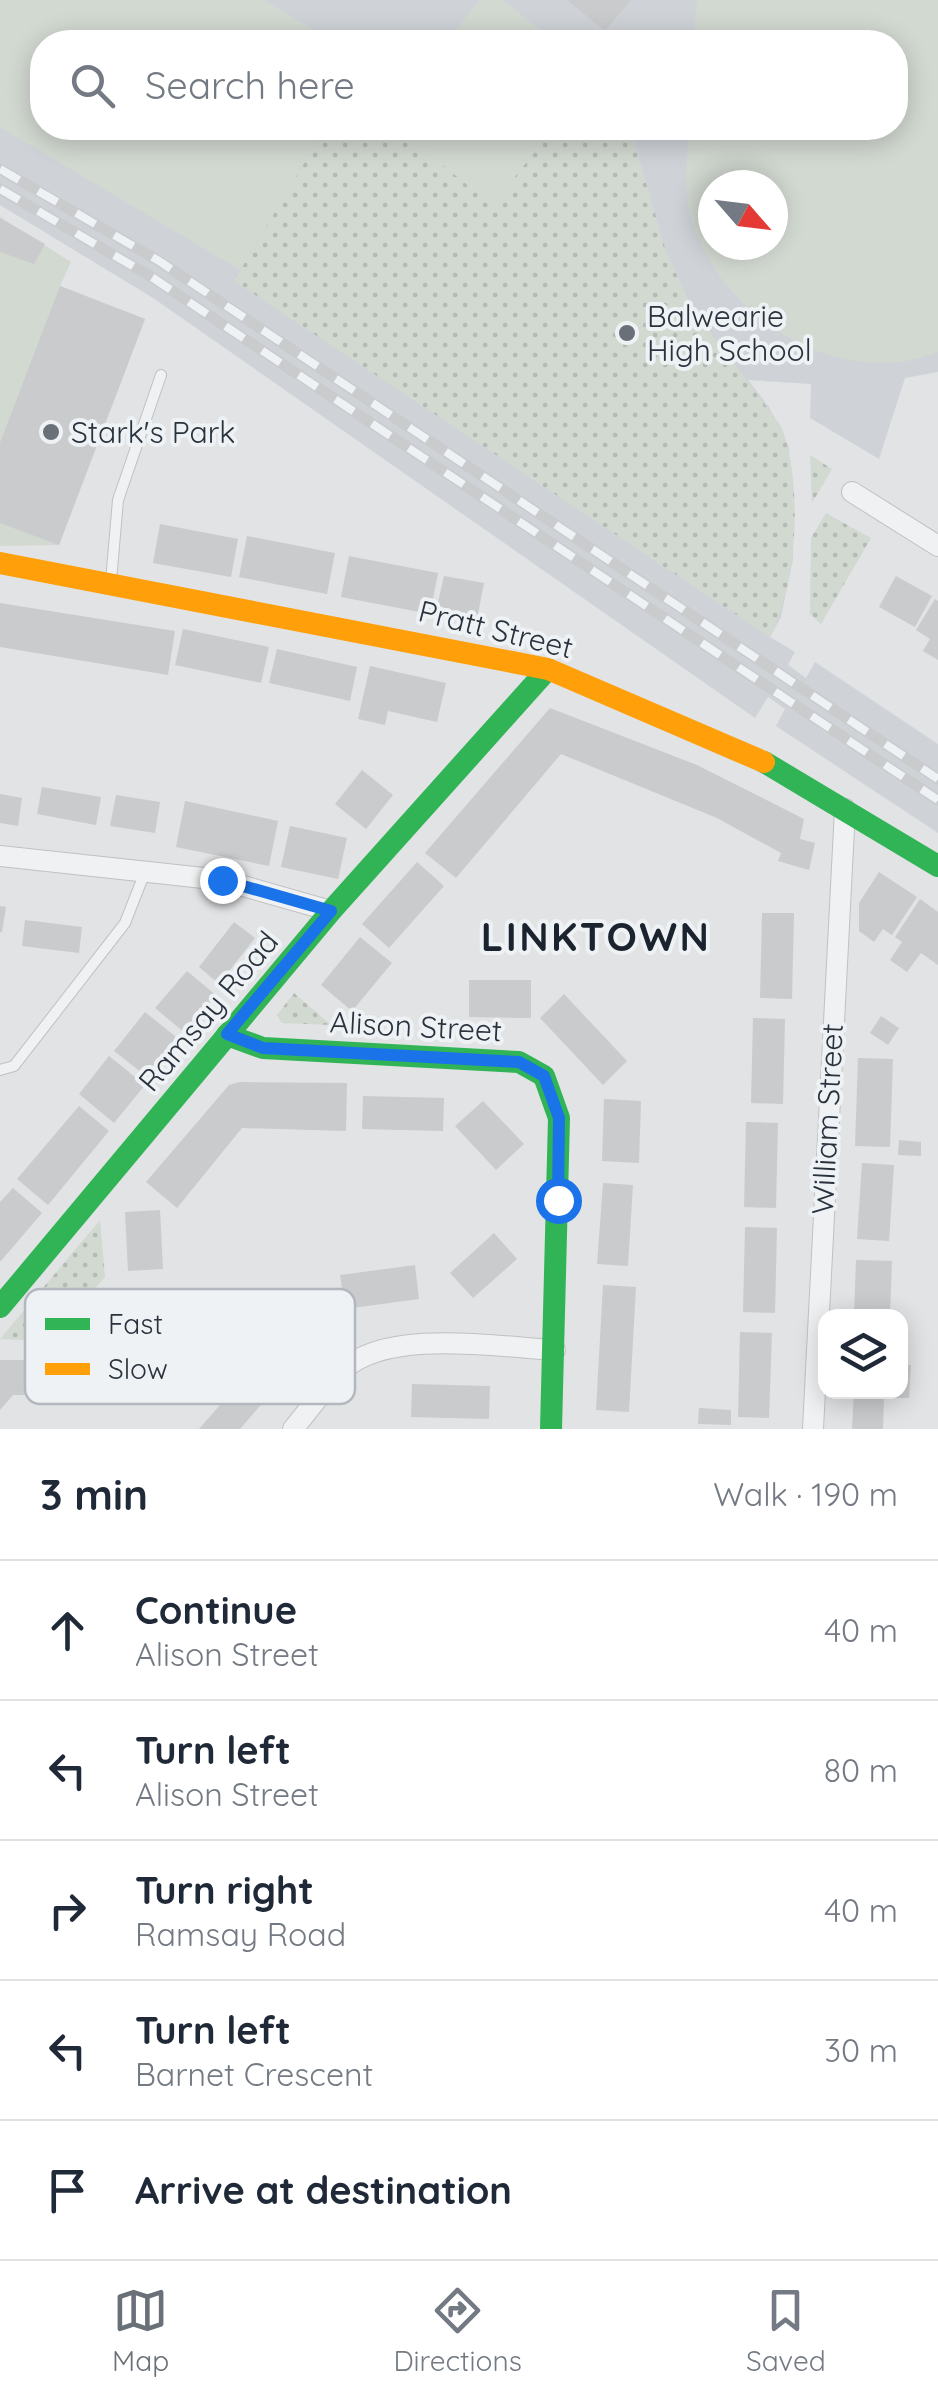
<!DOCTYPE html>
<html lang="en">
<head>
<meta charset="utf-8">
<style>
  body { margin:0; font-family:Quicksand,sans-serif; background:#f2f2f3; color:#1f2937 }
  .controls { position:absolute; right:30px; bottom:30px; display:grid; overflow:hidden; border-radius:20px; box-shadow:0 5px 25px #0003 }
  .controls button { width:90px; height:90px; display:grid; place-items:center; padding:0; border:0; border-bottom:2px solid #e0e1e3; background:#fff; color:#1f2937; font:50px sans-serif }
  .compass { position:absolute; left:698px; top:170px; width:90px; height:90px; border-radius:50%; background:#fff; box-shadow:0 5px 25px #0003; rotate:118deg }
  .stop { position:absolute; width:30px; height:30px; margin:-22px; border:8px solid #1a73e8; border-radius:50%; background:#fff }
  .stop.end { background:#1a73e8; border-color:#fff; box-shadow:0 2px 10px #0008 }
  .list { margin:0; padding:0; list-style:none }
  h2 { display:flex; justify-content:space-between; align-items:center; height:130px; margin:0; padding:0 40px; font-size:42px }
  h2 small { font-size:32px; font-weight:400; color:#747a83 }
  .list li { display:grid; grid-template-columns:65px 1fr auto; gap:30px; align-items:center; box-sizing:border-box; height:140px; padding:0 40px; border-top:2px solid #e0e1e3 }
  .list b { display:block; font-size:38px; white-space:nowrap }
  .list p { margin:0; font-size:32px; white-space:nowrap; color:#747a83 }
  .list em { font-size:32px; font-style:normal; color:#747a83 }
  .icon { flex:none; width:55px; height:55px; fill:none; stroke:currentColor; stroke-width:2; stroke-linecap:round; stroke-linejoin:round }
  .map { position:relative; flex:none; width:938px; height:1429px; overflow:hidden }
  .search { position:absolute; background:#fff; box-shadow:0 5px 25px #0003; left:30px; right:30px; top:30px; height:110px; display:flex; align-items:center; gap:25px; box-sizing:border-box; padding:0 35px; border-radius:40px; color:#747a83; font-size:38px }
  .sheet { height:830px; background:#fff }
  nav { display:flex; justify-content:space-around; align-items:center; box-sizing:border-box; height:140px; border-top:2px solid #e0e1e3; background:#fff; font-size:28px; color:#747a83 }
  nav a { display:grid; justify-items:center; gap:5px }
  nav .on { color:#697078 }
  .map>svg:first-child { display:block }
  .built { fill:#cfd3d8; fill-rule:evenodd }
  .grass { fill:url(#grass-dots) }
  .park { fill:#d2d9d1; fill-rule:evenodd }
  .building { fill:#c9cbcd }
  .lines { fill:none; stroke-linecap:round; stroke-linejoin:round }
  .lane-casing { stroke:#bfc1c3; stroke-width:12 }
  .street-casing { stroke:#bfc1c3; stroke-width:22 }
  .lane { stroke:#f0f1f2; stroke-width:10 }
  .street { stroke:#f0f1f2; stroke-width:20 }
  .fast { stroke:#30b455; stroke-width:22 }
  .slow { stroke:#ff9f0a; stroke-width:22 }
  .rail-casing { stroke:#c9cbcd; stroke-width:11 }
  .rail { stroke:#eef2f5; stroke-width:8; stroke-dasharray:22; stroke-linecap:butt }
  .route { stroke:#1a73e8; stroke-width:12 }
  .poi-dot { fill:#697078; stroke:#eef2f5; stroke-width:4 }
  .labels { text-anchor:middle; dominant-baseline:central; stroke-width:8; stroke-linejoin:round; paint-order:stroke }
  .poi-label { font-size:30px; fill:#29323d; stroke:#eef2f5; text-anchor:start }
  .street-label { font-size:30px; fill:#29323d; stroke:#eef2f5 }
  .district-label { font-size:40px; font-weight:bold; letter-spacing:2.5px; fill:#1b232e; stroke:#eef2f5 }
  .key { fill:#eef2f5; stroke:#b3b8be; stroke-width:2.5 }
  .key-label { font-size:28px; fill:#29323d }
</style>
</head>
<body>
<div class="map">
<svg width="938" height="1429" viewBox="0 0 938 1429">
  <defs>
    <pattern id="grass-dots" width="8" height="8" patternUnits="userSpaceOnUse" patternTransform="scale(2.5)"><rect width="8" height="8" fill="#d2d9d1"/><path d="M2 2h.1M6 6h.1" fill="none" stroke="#b4bbb4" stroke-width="1.8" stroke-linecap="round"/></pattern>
  </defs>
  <rect width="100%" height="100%" fill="#e1e3e5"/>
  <!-- built -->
  <path class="built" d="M0,0H938V372L905,378L879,459L810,418L811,384L748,380L769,407L789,447L793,559L781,617L770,637L795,652L788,665L806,678L815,662L938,744V833L776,726L785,709L768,697L755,718L153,298L0,205ZM42,42H896V128H42ZM713,185H773V245H713Z"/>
  <!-- grass -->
  <g class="grass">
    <path d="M325,128H397L492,204L554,128H630L666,251L692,308L781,426C803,482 798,584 770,637L234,281Z"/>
    <polygon points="810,455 832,469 812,503"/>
    <polygon points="826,513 871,538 821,624 810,614 811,538"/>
    <polygon points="294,993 331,1025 282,1023 277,1015"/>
    <polygon points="100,1220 105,1277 50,1341 0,1339"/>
  </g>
  <!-- park -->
  <g class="park">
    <polygon points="0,0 264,0 333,42 42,42 42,128 325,128 240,270 0,127"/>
    <polygon points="480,0 503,0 555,42 446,42"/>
    <path d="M697,0H938V352C840,391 727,320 694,227C682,194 687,162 689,128H896V42H694ZM713,185H773V245H713Z"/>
    <polygon points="397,128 554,128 492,205"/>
    <polygon points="0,217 71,262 60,286 145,319 59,545 0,546"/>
  </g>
  <!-- building -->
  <g class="building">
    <polygon points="567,0 631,0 605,31"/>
    <polygon points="0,218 45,244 34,264 0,252"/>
    <polygon points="60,286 145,319 59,545 0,523 0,443"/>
    <polygon points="160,524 238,539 231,577 153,563"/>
    <polygon points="247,536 335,553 327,594 239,577"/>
    <polygon points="349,556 438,573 430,614 341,597"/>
    <polygon points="444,576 484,583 477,619 436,611"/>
    <polygon points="896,576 932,596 915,627 879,607"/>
    <polygon points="935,599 938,601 938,660 923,651 930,639 916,630"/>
    <polygon points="0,603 175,631 168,675 0,647"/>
    <polygon points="183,629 269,647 261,683 175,665"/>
    <polygon points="277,649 357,667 350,701 269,683"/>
    <polygon points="370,666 446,683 437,722 388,711 385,725 358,719"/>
    <polygon points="550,708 697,765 804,819 800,839 815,843 809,870 778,861 781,853 717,818 561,754 456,878 425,853"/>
    <polygon points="362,770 393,795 366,829 335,804"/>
    <polygon points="42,787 101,797 96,825 37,814"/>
    <polygon points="0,794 22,798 18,826 0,823"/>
    <polygon points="116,795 160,802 155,833 110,826"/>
    <polygon points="185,801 278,821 269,866 176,847"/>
    <polygon points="290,826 347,838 338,879 281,867"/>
    <polygon points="417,862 444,886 389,948 362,924"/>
    <polygon points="879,872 917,897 892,935 883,929 874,942 859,931 859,903"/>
    <polygon points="920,899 938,912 938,965 921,953 907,972 890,960 902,942 895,937"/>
    <polygon points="0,906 6,907 2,932 0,932"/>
    <polygon points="762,913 794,913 792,999 760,998"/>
    <polygon points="25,920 82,927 79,953 22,946"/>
    <polygon points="234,922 255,938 219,984 199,967"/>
    <polygon points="360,937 392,963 352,1011 321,985"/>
    <polygon points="187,971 217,996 185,1033 155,1008"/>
    <polygon points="469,980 531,980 531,1018 469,1017"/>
    <polygon points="564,994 627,1061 603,1085 540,1018"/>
    <polygon points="145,1012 181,1041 150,1079 114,1051"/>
    <polygon points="881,1016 899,1028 888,1045 870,1033"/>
    <polygon points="753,1018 785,1019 783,1104 751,1103"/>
    <polygon points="109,1056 145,1085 114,1123 79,1094"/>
    <polygon points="858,1058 893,1059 890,1147 855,1146"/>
    <polygon points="240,1082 347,1083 346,1131 242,1128 177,1208 146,1182 229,1085"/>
    <polygon points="363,1096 444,1098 443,1131 362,1129"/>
    <polygon points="604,1099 641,1101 639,1163 602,1161"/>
    <polygon points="483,1101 524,1144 496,1170 455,1126"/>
    <polygon points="79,1106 109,1131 48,1205 17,1179"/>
    <polygon points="746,1122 778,1123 776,1208 744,1207"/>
    <polygon points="899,1140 921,1142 921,1156 898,1155"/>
    <polygon points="862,1163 894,1165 889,1241 857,1239"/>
    <polygon points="603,1183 633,1185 628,1266 597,1264"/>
    <polygon points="13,1188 42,1213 0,1262 0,1202"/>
    <polygon points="160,1210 163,1269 128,1271 125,1212"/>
    <polygon points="745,1227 777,1228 775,1313 743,1312"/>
    <polygon points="494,1233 517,1259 473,1298 450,1273"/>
    <polygon points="856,1260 892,1261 890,1316 854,1316"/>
    <polygon points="415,1265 419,1299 345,1309 340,1275"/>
    <polygon points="603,1285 636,1287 629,1412 596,1410"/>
    <polygon points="740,1332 772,1333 769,1418 738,1417"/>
    <polygon points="0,1360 45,1360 46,1395 13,1395 0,1410"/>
    <polygon points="900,1364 911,1365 909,1398 884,1398 883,1429 852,1429 854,1392 900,1392"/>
    <polygon points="248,1373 271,1393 240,1429 199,1429"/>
    <polygon points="412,1384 490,1386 489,1419 411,1417"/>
    <polygon points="699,1408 731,1410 731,1425 698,1424"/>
  </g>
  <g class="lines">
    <defs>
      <g id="lane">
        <polyline points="111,581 118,500 161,375"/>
        <polyline points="0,1070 14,1066 125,923 145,872"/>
      </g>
      <g id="street">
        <polyline points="852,492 938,546"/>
        <polyline points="0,856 222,880 331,911"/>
        <path d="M293,1429C309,1410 325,1387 343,1370C388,1328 497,1347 555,1350"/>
        <polyline points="813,1429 845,809"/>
      </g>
    </defs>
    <!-- lane casing -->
    <use href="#lane" class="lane-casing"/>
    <!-- street casing -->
    <use href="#street" class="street-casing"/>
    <!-- lane -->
    <use href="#lane" class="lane"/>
    <!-- street -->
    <use href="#street" class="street"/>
    <!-- fast -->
    <g class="fast">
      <polyline points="764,762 938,866"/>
      <polyline points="227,1035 263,1048 519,1062 544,1076 559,1118 551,1429"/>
      <polyline points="0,1307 331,911 548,669"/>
    </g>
    <!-- slow -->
    <polyline class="slow" points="0,563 548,669 764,762"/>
    <defs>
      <g id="rail">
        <polyline points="0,169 159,261 938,779"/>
        <polyline points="0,189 150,276 938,800"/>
      </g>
    </defs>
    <!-- rail casing -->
    <use href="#rail" class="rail-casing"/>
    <!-- rail -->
    <use href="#rail" class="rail"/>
  </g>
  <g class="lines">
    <!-- route -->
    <polyline class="route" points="222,880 331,911 227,1034 263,1048 519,1062 544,1076 559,1118 558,1200"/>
  </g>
  <!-- markers -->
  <g class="poi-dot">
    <circle cx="627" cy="333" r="10"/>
    <circle cx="51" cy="432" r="10"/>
  </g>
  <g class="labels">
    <!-- poi labels -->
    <g class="poi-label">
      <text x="647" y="316">Balwearie<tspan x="647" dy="34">High School</tspan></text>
      <text x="71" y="432">Stark's Park</text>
    </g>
    <!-- street labels -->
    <g class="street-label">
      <text transform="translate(496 629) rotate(14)">Pratt Street</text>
      <text transform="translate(208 1011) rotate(-50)">Ramsay Road</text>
      <text transform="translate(416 1026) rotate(3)">Alison Street</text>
      <text transform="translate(827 1119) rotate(-87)">William Street</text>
    </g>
    <!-- district labels -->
    <g class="district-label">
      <text x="596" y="936">LINKTOWN</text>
    </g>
  </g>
  <!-- legend -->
  <rect x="25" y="1289" width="330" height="115" rx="15" class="key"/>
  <rect x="45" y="1318" width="45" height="12" fill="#30b455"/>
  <rect x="45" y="1363" width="45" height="12" fill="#ff9f0a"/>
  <g class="key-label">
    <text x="108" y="1334">Fast</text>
    <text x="108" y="1379">Slow</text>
  </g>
</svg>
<div class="controls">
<button><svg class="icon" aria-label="layers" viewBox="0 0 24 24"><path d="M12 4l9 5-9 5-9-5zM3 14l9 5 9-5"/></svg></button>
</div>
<svg class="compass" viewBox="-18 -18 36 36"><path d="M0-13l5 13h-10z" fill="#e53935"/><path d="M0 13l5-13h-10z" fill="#747a83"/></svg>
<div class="stop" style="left:558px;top:1200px"></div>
<div class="stop end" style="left:222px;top:880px"></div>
<div class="search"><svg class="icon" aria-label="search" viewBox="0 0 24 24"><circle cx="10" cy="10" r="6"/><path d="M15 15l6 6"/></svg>Search here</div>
</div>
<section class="sheet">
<h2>3 min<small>Walk · 190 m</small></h2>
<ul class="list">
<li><svg class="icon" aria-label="ahead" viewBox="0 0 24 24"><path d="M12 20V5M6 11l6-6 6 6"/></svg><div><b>Continue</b><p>Alison Street</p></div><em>40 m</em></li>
<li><svg class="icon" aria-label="left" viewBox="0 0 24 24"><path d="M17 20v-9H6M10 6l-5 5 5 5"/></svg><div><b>Turn left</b><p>Alison Street</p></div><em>80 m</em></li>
<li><svg class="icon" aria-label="right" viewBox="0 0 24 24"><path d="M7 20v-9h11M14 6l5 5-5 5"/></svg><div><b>Turn right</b><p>Ramsay Road</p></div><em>40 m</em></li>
<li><svg class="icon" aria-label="left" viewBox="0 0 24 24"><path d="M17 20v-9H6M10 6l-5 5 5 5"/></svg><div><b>Turn left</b><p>Barnet Crescent</p></div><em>30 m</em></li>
<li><svg class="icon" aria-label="arrive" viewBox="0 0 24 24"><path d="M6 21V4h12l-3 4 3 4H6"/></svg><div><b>Arrive at destination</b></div></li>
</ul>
</section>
<nav>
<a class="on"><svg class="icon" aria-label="map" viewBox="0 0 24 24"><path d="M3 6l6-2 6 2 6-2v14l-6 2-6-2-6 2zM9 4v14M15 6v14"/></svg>Map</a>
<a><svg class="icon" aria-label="directions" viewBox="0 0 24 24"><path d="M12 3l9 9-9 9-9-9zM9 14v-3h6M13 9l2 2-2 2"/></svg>Directions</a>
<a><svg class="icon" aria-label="saved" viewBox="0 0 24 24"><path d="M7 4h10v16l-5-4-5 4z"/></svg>Saved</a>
</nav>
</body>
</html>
